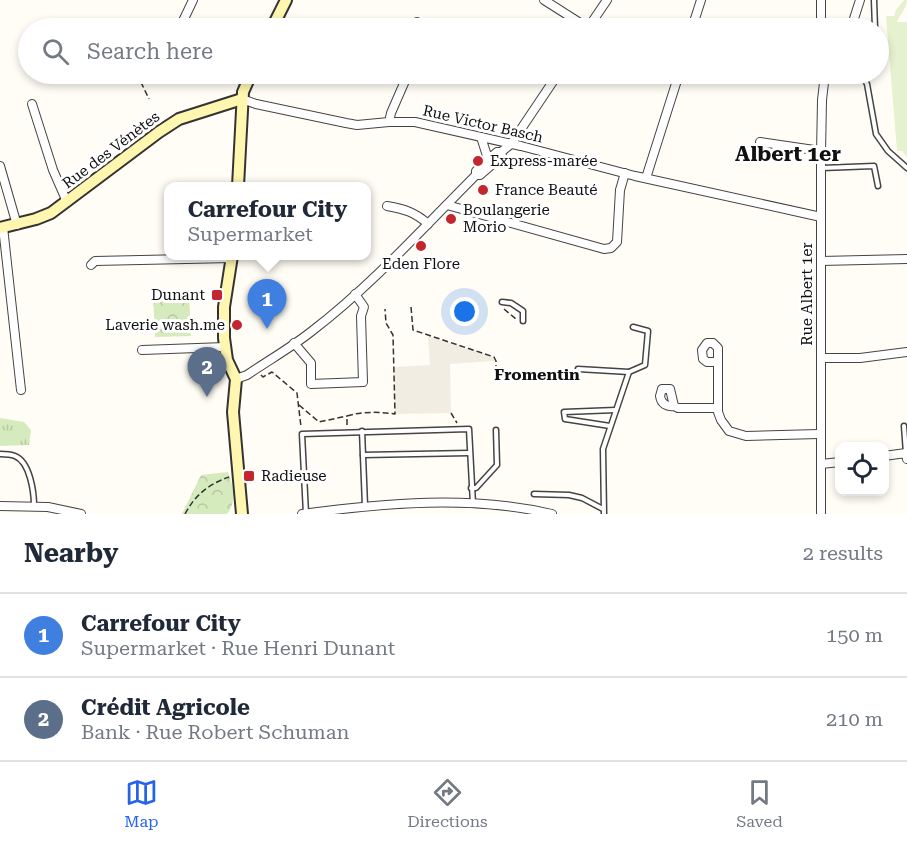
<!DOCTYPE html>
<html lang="en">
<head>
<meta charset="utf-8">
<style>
  body { margin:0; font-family:"Roboto Serif",serif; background:#f6f6f7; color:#1f2937 }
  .controls { position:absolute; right:18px; bottom:18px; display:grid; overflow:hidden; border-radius:12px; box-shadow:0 3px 9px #0003 }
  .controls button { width:54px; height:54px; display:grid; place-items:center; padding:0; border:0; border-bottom:2px solid #e0e1e3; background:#fff; color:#1f2937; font:30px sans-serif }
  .you { position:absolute; left:465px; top:312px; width:21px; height:21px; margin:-15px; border:4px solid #fff; border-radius:50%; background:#1a73e8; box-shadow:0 0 0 9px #1a73e833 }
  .badge { display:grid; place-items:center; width:39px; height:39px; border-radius:50%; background:#2563eb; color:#fff; font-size:20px; font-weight:700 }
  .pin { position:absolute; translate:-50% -50px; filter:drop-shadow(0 2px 3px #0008) }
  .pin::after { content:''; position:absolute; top:32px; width:21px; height:18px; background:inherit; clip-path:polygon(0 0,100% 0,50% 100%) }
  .popup { position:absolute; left:164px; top:182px; width:207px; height:78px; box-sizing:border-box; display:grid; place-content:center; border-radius:12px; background:#fff; filter:drop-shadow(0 2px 4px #0005); font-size:20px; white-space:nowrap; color:#747a83 }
  .popup b { font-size:22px; color:#1f2937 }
  .popup::after { content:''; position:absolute; left:50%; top:100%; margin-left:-12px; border:12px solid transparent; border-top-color:#fff }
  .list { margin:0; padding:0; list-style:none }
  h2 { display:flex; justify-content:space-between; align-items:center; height:78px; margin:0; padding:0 24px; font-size:26px }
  h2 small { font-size:20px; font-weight:400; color:#747a83 }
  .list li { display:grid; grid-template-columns:39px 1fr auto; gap:18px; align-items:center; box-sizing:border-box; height:84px; padding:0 24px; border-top:2px solid #e0e1e3 }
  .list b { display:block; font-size:22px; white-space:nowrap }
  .list p { margin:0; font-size:20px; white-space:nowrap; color:#747a83 }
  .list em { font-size:20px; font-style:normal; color:#747a83 }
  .icon { flex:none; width:33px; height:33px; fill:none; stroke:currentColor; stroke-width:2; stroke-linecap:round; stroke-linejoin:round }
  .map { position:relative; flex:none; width:907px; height:514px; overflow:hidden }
  .search { position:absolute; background:#fff; box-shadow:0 3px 9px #0003; left:18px; right:18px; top:18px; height:66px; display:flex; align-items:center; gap:15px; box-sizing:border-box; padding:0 21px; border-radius:33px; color:#747a83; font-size:22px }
  .sheet { height:246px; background:#fff }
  nav { display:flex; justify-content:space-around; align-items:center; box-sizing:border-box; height:84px; border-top:2px solid #e0e1e3; background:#fff; font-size:16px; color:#747a83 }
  nav a { display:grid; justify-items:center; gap:3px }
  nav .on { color:#2563eb }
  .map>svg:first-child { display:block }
  .grass { fill:url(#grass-tufts) }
  .park { fill:url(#park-crowns) }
  .pitch { fill:#e6f2cf }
  .plaza { fill:#f1ede2 }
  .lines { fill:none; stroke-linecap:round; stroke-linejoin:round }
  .lane-casing { stroke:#444; stroke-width:7 }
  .street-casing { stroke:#444; stroke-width:10 }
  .secondary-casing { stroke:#333; stroke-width:14 }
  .path { stroke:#333; stroke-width:1.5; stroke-dasharray:6 3; stroke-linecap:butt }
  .lane { stroke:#fff; stroke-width:4 }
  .street { stroke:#fff; stroke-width:8 }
  .secondary { stroke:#fff6b0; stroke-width:10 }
  .poi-dot { fill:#c4262e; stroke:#fff; stroke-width:2 }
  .labels { text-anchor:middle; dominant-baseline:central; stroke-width:6; stroke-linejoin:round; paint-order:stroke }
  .street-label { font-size:15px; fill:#111; stroke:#fff }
  .poi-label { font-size:15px; fill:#111; stroke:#fff; text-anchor:start }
  .neighbourhood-label { font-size:16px; font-weight:bold; fill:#111; stroke:#fff }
  .district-label { font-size:21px; font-weight:bold; fill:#111; stroke:#fff }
</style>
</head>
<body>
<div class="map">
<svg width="907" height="514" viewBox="0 0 907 514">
  <defs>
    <pattern id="grass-tufts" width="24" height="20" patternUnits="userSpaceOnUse" patternTransform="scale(1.5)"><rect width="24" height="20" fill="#d5ebbd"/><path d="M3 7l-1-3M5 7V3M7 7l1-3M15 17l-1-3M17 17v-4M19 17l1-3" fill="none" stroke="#b6c8a1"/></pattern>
    <pattern id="park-crowns" width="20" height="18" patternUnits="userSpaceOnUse" patternTransform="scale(1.5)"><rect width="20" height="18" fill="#d5ebbd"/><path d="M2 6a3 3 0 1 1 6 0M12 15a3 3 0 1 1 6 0" fill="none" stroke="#b6c8a1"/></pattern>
  </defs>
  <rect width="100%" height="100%" fill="#fffdf5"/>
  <!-- grass -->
  <polygon class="grass" points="0,418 24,422 31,430 29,445 0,446"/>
  <!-- park -->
  <g class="park">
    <polygon points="189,292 191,336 155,337 153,294 155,293"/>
    <path d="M228,472C233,485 237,503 227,514H182L201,475Z"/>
  </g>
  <!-- pitch -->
  <path class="pitch" d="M904,0H907C907,8 900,14 897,22H907V157L902,151H897L886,16H894L896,10Z"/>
  <!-- plaza -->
  <polygon class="plaza" points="428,336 494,357 494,361 450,364 451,413 395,414 394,367 430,365"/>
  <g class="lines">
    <defs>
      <g id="lane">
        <polyline points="874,0 875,28"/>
        <polyline points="854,74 864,79 867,84 876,134 888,151 907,168"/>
        <polyline points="864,79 867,74"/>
        <polyline points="822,168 874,166 878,186"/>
        <polyline points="502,302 511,303 523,311 523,321"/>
        <polyline points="578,369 629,372"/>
        <polyline points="610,426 565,419 564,412 616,410"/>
        <polyline points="904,426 906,453"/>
        <polyline points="362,431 365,506"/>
        <path d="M0,454C5,454 10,454 15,456C30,462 34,492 34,506"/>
        <polyline points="363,455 469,453"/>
        <polyline points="471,488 476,488 497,465 496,430"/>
        <polyline points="534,494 569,495 582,498 603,509"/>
        <polyline points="306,514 302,434 469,429 473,504"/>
        <polyline points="604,514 603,449 629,372 645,365 648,331 633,327"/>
      </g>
      <g id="street">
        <polyline points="544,0 588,28"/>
        <polyline points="417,22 424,28"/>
        <polyline points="184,28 183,21 193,0"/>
        <polyline points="588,28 607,0"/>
        <polyline points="692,28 701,0"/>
        <polyline points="821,28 821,0"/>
        <polyline points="851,28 860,0"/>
        <polyline points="242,99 256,104 346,123 357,125 389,122 415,122 521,146 635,176 821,217"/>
        <polyline points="32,104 53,170 67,202"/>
        <polyline points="389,122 391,113 408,74"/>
        <polyline points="481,137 488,159"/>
        <polyline points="760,142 821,151"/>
        <polyline points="0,166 17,225"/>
        <polyline points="476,175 480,175 502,156 501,152"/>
        <polyline points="646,178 679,74"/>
        <polyline points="447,205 604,249 611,248 617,242 620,190 625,173"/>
        <path d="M387,206C404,209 415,212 428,224"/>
        <polyline points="3,227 21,390"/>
        <polyline points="821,261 907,259"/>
        <polyline points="91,265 95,261 232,258"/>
        <polyline points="294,343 311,363 311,384 363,382 361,316 364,307 355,294"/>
        <polyline points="142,350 225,347"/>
        <polyline points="821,358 860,358 907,352"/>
        <polyline points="717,362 707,362 703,359 702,350 707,343 713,343 718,348 718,412 721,420 729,431 746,436 819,434"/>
        <path d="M236,379L247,375C269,360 292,347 312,331C372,285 423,228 476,175V171L497,152H501L511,144L558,74"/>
        <path d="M674,406C667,407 661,404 660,396L662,389H670L674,406L678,408H718"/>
        <polyline points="884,456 906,453 907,459"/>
        <polyline points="821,464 840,462"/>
        <polyline points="0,506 48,507 81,514"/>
        <path d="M302,514C384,503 471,495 552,514"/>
        <polyline points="821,514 821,154 822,100 825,74"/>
      </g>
      <g id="secondary">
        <polyline points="272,28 286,0"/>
        <polyline points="238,186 243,92 251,74"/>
        <polyline points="0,228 36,219 51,213 159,132 179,119 242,99"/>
        <polyline points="232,256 224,307 224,338 227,360 236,379 233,412 242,514"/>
      </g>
    </defs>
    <!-- lane casing -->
    <use href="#lane" class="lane-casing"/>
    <!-- street casing -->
    <use href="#street" class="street-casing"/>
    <!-- secondary casing -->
    <use href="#secondary" class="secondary-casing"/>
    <!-- path -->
    <g class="path">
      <polyline points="137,74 149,99"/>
      <polyline points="411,307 413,330 494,357 496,361 496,369"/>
      <polyline points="504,309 516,319"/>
      <polyline points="261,375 263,377 272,372 297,393 301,427"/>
      <polyline points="299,405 319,422 347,416"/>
      <polyline points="451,413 457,423"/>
      <path d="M347,425V416C363,411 379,412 395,414L393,335L386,323L385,309"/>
      <path d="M185,514C195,495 209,484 229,477"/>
    </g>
    <!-- lane -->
    <use href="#lane" class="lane"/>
    <!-- street -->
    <use href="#street" class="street"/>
    <!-- secondary -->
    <use href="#secondary" class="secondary"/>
  </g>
  <!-- markers -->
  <g class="poi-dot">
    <circle cx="478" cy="161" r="6"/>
    <circle cx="483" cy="190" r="6"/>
    <circle cx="451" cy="219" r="6"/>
    <circle cx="421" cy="246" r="6"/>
    <rect x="211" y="289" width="12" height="12" rx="3"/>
    <circle cx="237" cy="325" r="6"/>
    <rect x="243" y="470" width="12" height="12" rx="3"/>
  </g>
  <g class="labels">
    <!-- street labels -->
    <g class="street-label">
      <text transform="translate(483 124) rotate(13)">Rue Victor Basch</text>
      <text transform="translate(111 150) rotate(-37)">Rue des Vénètes</text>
      <text transform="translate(807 294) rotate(-90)">Rue Albert 1er</text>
    </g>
    <!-- poi labels -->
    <g class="poi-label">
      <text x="490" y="161">Express-marée</text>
      <text x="495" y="190">France Beauté</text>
      <text x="463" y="210">Boulangerie<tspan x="463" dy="17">Morio</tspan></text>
      <text x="421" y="264" text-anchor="middle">Eden Flore</text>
      <text x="205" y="295" text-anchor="end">Dunant</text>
      <text x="225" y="325" text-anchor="end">Laverie wash.me</text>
      <text x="261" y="476">Radieuse</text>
    </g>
    <!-- neighbourhood labels -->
    <g class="neighbourhood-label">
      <text x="537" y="374">Fromentin</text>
    </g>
    <!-- district labels -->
    <g class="district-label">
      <text x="788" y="154">Albert 1er</text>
    </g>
  </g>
</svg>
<div class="controls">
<button><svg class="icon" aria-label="locate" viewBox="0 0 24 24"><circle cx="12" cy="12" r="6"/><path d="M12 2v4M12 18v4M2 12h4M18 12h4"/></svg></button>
</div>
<div class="you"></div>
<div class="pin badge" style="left:267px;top:329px;background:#3f7fe0">1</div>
<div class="popup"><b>Carrefour City</b>Supermarket</div>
<div class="pin badge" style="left:207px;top:397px;background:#5c6f8a">2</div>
<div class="search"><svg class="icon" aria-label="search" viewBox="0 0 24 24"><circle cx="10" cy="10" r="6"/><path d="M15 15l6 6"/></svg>Search here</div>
</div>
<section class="sheet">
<h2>Nearby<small>2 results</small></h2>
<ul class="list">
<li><span class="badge" style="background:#3f7fe0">1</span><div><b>Carrefour City</b><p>Supermarket · Rue Henri Dunant</p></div><em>150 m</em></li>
<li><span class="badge" style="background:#5c6f8a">2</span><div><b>Crédit Agricole</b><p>Bank · Rue Robert Schuman</p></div><em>210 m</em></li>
</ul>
</section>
<nav>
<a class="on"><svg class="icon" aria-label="map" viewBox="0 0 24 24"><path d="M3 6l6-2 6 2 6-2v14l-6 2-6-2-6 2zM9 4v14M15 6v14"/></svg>Map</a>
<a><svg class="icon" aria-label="directions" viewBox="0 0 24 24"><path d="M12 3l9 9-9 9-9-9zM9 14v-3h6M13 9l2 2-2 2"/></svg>Directions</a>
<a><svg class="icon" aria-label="saved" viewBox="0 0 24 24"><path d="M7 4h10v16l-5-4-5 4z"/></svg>Saved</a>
</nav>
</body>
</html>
